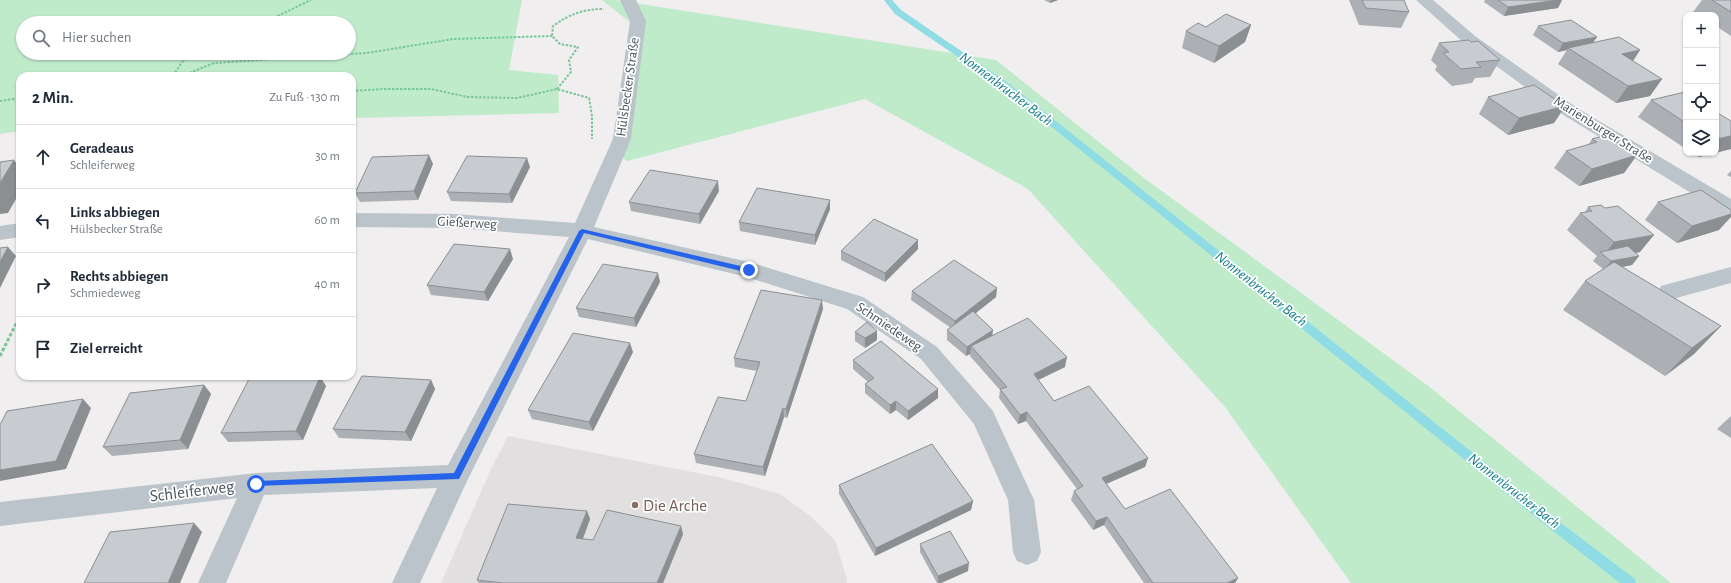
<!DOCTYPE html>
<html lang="de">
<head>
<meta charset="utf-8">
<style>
  body { margin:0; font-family:"Alegreya Sans",sans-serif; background:#f2f2f3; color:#1f2937 }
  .controls { position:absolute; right:12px; top:12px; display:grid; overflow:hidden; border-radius:8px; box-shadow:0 1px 3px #0004 }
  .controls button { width:36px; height:36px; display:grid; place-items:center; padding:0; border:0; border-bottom:1px solid #e0e1e3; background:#fff; color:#1f2937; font:20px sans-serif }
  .stop { position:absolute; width:12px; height:12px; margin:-9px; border:3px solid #2563eb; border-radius:50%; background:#fff }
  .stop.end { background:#2563eb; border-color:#fff; box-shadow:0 1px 4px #0008 }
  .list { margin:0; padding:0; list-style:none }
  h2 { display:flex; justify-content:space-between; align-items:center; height:52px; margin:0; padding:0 16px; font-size:17px }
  h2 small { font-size:13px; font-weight:400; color:#747a83 }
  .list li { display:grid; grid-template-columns:26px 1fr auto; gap:12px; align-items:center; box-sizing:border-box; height:64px; padding:0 16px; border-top:1px solid #e0e1e3 }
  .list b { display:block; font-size:15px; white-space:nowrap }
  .list p { margin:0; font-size:13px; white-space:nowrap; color:#747a83 }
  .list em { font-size:13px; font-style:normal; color:#747a83 }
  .icon { flex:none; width:22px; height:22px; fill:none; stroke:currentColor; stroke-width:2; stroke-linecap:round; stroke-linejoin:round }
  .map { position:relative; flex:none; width:1731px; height:583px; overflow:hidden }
  .search { position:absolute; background:#fff; box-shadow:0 1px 3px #0004; left:16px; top:16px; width:340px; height:44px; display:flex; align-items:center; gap:10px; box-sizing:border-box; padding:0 14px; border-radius:22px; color:#747a83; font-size:15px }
  .panel { position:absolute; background:#fff; box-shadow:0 1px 3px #0004; left:16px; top:72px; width:340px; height:308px; border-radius:12px }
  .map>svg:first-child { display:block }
  .education { fill:#e1dfdf }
  .green { fill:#bfebcb; fill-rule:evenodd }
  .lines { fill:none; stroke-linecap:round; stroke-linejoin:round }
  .stream { fill:#8fdce5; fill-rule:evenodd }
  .path-far1 { stroke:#79c799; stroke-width:2; stroke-dasharray:2.5 1.5; stroke-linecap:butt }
  .path { stroke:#79c799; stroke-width:3; stroke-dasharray:3.5 2; stroke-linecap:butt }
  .street { fill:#bac4ca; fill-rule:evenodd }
  .wall { fill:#acafb3 }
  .shaded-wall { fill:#8c8f92 }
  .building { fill:#c8ccd0; stroke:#8c8f92 }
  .route { fill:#2563eb }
  .education-dot { fill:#8d6e63; stroke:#fff; stroke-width:1.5 }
  .labels { text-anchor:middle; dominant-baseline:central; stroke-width:3.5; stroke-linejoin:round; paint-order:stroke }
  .street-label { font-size:14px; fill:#47535a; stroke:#fff }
  .water-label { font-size:15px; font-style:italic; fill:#157d89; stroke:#fff }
  .near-street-label { font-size:17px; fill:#47535a; stroke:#fff }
  .near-education-label { font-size:17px; fill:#785e54; stroke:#fff; text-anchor:start }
</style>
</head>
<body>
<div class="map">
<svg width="1731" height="583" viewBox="0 0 1731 583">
  <rect width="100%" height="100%" fill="#f0eeee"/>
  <!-- education -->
  <polygon class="education" points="508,436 718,477 780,494 810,516 835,540 847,579 847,583 441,583 491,469"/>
  <!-- green -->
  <g class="green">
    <path d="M0,0H522L509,70L558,75L559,113L352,118V76H20V131L0,134ZM23,23H349V53H23Z"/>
    <polygon points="602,0 615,0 996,60 1144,178 1427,385 1671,583 1351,583 1225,407 1028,189 865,99 627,161 610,149 628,70 631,23"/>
  </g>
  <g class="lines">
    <!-- stream -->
    <polygon class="stream" points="884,0 892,0 901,10 1008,83 1561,523 1635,579 1636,583 1620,583 1553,531 1002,87 895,14"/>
    <!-- path-far1 -->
    <g class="path-far1">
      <polyline points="263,23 311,0"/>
      <polyline points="173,76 182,62 195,53"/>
      <polyline points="182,76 214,63 367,53 453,39 552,36"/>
      <path d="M557,89L571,72L569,60L578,47L560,44L552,36L553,26C570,14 583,9 604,9"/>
      <polyline points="352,91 383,89 431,89 468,97 517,98 557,89 589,98 592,116 592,139"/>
      <polyline points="0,101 20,98"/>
    </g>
    <!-- path -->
    <polyline class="path" points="0,356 20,316"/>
    <!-- street -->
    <g class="street">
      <polygon points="620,0 636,0 646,21 631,139 594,227 749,262 863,297 937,347 993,411 996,418 1034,500 1041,552 1037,561 1027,565 1017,561 1013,552 1008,500 974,424 921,359 847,309 747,277 588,239 468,479 420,583 392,583 437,488 264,495 226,583 198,583 237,498 0,526 0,502 256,473 448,465 569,237 455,228 352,227 352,213 455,214 575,223 613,139 630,21"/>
      <polygon points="1416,0 1433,0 1475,36 1577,108 1731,199 1731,215 1724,213 1565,116 1463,42"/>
      <polygon points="20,223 20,237 0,240 0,226"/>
      <polygon points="1731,267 1731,283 1669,300 1661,298 1658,292 1661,286"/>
    </g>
  </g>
  <!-- wall -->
  <g class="wall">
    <polygon points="1044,0 1058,0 1050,3"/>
    <polygon points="1349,0 1404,0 1409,12 1401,28 1359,25"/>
    <polygon points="1485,0 1562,0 1558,8 1504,16 1484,2"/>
    <polygon points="1702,0 1731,0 1731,36 1716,26 1716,15 1698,15 1693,12"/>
    <polygon points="1251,25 1245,42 1214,63 1182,48 1186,31 1206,27"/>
    <polygon points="1538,26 1593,42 1640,50 1633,61 1662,79 1650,96 1616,103 1558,64 1567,50 1558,52 1533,35"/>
    <polygon points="1471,42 1500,60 1490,77 1475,78 1472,83 1452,86 1435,70 1437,66 1431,60 1439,43"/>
    <polygon points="1686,93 1686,149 1638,117 1651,100"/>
    <polygon points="1488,97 1565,106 1554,123 1508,135 1479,114"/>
    <polygon points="1731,121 1731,149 1699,157 1692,153 1716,153"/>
    <polygon points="1592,139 1637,155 1624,173 1579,186 1554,168 1566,151 1588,145"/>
    <polygon points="433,164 418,200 360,202 355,193"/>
    <polygon points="530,167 512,203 451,201 447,192"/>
    <polygon points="1731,171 1731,177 1727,175"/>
    <polygon points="719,191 700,224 631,211 629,202"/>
    <polygon points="830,200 830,209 815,245 740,231 739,222"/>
    <polygon points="1658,202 1719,230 1677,243 1645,220"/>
    <polygon points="1588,207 1640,252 1636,253 1639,256 1632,265 1622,267 1721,326 1694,354 1665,376 1563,310 1585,281 1603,269 1593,261 1597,256 1567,230 1580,213 1585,212"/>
    <polygon points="918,240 918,249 885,282 841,260 841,251"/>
    <polygon points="513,259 488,301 431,295 427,285"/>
    <polygon points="660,282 636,327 579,317 576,308"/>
    <polygon points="997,288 996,297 976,313 992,336 1065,367 1038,380 1054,401 1148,458 1145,467 1106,484 1125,509 1238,578 1235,583 1144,583 1104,525 1093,530 1071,500 1074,491 1077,489 1026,421 1018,424 999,398 1000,390 970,356 970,354 966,356 947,340 947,330 951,328 911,300 912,291"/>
    <polygon points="823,309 787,418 784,417 765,476 696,463 694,454 746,401 757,371 735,367 734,358"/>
    <polygon points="855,332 877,340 865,348 855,341"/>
    <polygon points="633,352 593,431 532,419 528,410"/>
    <polygon points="853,360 938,389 938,398 908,420 896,410 890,414 865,393 865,384 868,382 853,369"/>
    <polygon points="320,377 326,386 303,440 228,442 221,433"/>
    <polygon points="431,380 435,389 411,441 339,438 333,429"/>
    <polygon points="204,385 211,394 188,449 112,456 103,447"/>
    <polygon points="1731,416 1731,438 1717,429"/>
    <polygon points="839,485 973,501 971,510 875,556 839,494"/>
    <polygon points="587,511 590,519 583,539 593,540 683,534 663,583 479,583 477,580"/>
    <polygon points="920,544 968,571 941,583 937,583 920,552"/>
  </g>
  <!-- shaded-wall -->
  <g class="shaded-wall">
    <polygon points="1051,0 1058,0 1050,3"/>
    <polygon points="1558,0 1562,0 1558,8 1504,16 1508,7"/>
    <polygon points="1251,25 1245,42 1214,63 1219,46"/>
    <polygon points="1597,37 1591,46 1568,48 1567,50 1558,52 1563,43"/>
    <polygon points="1640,50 1629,67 1622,54"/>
    <polygon points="1662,79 1650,96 1616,103 1628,86"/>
    <polygon points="1565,106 1554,123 1508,135 1519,118"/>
    <polygon points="1731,136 1731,149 1699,157 1702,153 1716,153 1716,139"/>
    <polygon points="429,155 433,164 418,200 414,191"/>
    <polygon points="1637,155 1624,173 1579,186 1592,169"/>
    <polygon points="527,158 530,167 512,203 509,194"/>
    <polygon points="14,160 20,168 20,192 8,213 0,214 0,183"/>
    <polygon points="718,181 719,191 700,224 699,214"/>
    <polygon points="830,200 830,209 815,245 815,235"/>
    <polygon points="1731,214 1731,217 1719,230 1677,243 1692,226"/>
    <polygon points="1654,235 1640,252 1608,258 1604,255 1614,242"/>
    <polygon points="918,240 918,249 885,282 885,273"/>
    <polygon points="8,247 16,256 0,288 0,262"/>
    <polygon points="510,249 513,259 488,301 484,292"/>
    <polygon points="1639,256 1632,265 1604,270 1611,261"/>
    <polygon points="658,273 660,282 636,327 634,318"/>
    <polygon points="997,288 996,297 954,330 955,321"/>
    <polygon points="822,300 823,309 787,418 786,409"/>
    <polygon points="1721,326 1694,354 1665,376 1692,348"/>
    <polygon points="993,330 992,339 971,346 970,354 966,356 967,347"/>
    <polygon points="877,331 877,340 865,348 865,338"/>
    <polygon points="630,343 633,352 593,431 589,422"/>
    <polygon points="1067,357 1065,367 1032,383 1034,374"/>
    <polygon points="320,377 326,386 303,440 296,431"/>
    <polygon points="431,380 435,389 411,441 405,432"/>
    <polygon points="204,385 211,394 188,449 180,440"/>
    <polygon points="938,389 938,398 908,420 908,411"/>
    <polygon points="83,399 91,408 66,469 0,481 0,470"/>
    <polygon points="896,401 896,410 890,414 890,405"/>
    <polygon points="783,408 784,417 765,476 763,467"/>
    <polygon points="1027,412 1026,421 1018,424 1020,415"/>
    <polygon points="1148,458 1145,467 1099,487 1102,478"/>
    <polygon points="973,501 971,510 875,556 876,548"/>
    <polygon points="587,511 590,519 580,546 576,538"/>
    <polygon points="1107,517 1104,525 1093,530 1096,521"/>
    <polygon points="194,523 202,532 180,583 168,583"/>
    <polygon points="681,526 683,534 663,583 657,583"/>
    <polygon points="969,563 968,571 941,583 938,583 938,576"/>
    <polygon points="1238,578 1235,583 1227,583"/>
  </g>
  <!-- building -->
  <g class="building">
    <polygon points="1362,0 1404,0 1409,12 1366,8"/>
    <polygon points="1498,0 1558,0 1508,7"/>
    <polygon points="1712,0 1731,0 1731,12"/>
    <polygon points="1226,14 1251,25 1219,46 1186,31 1198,23 1206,27"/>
    <polygon points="1571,20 1597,37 1563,43 1538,26"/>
    <polygon points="1619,37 1640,50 1622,54 1662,79 1628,86 1568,48"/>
    <polygon points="1469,40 1471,42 1478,41 1500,60 1476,62 1481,67 1461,69 1443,53 1449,52 1439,43"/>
    <polygon points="1534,85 1565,106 1519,118 1488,97"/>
    <polygon points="1685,92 1686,93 1686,123 1651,100"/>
    <polygon points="1716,112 1731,121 1731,136 1716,139"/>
    <polygon points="1606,135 1637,155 1592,169 1566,151 1597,142 1592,139"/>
    <polygon points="429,155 414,191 355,193 372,157"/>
    <polygon points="467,156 527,158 509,194 447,192"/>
    <polygon points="14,160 0,183 0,162"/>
    <polygon points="650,170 718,181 699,214 629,202"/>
    <polygon points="757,188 830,200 815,235 739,222"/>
    <polygon points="1701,190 1731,210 1731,214 1692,226 1658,202"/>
    <polygon points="1601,205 1605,208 1618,206 1654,235 1614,242 1580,213 1592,211 1588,207"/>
    <polygon points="874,219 918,240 885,273 841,251"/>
    <polygon points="454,244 510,249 484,292 427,285"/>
    <polygon points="1628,246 1639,256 1611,261 1600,252"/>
    <polygon points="8,247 0,262 0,248"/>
    <polygon points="954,260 997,288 955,321 912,291"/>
    <polygon points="1614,262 1721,326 1692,348 1585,281"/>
    <polygon points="603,264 658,273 634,318 576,308"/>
    <polygon points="761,290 822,300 786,409 783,408 763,467 694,454 718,397 746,401 760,362 734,358"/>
    <polygon points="973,311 993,330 967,347 947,330"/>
    <polygon points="1028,318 1067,357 1034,374 1054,401 1089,386 1148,458 1102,478 1125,509 1170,489 1238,578 1227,583 1153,583 1107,517 1096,521 1074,491 1083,486 1027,412 1020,415 1000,389 1007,387 971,346"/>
    <polygon points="867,322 877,331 865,338 855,332"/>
    <polygon points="573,333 630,343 589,422 528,410"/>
    <polygon points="881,341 938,389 908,411 896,401 890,405 865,384 874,378 853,360"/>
    <polygon points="362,376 431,380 405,432 333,429"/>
    <polygon points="320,377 296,431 221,433 249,379"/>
    <polygon points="204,385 180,440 103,447 130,393"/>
    <polygon points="83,399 56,461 0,470 0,425 7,411"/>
    <polygon points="932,444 973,501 876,548 839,485"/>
    <polygon points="508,504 587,511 576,538 593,540 607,510 681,526 657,583 503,583 477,580"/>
    <polygon points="194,523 168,583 84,583 110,532"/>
    <polygon points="950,531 969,563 938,576 920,544"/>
  </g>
  <!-- route -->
  <polygon class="route" points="582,229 749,268 752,270 749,273 584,233 459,479 253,486 253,482 256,481 454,473 579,231"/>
  <!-- markers -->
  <circle class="education-dot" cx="635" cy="505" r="4"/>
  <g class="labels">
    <!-- street labels -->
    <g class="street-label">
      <text transform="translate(628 87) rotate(-82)">Hülsbecker Straße</text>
      <text transform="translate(1603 130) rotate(32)">Marienburger Straße</text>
      <text transform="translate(467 223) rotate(3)">Gießerweg</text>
      <text transform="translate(889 327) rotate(34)">Schmiedeweg</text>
    </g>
    <!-- water labels -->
    <g class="water-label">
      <text transform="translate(1006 89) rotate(37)">Nonnenbrucher Bach</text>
      <text transform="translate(1261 289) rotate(38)">Nonnenbrucher Bach</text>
      <text transform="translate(1514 491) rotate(38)">Nonnenbrucher Bach</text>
    </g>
    <!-- near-street labels -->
    <g class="near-street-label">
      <text transform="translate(192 491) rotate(-7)">Schleiferweg</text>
    </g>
    <!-- near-education labels -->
    <g class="near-education-label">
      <text x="643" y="505">Die Arche</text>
    </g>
  </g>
</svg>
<div class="controls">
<button>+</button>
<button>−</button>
<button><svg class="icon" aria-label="locate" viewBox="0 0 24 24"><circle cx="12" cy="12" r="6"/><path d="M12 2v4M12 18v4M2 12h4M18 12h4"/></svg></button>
<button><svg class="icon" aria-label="layers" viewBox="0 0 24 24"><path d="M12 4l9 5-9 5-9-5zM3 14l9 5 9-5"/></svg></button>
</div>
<div class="stop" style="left:256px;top:484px"></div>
<div class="stop end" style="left:749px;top:270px"></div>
<div class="search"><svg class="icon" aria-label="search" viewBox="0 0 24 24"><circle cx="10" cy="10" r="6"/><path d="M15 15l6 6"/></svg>Hier suchen</div>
<section class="panel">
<h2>2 Min.<small>Zu Fuß · 130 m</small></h2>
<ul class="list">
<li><svg class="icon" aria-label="ahead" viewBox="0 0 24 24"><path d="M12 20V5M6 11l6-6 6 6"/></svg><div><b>Geradeaus</b><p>Schleiferweg</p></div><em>30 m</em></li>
<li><svg class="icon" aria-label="left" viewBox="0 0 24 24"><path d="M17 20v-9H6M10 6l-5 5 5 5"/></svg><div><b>Links abbiegen</b><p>Hülsbecker Straße</p></div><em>60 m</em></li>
<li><svg class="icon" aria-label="right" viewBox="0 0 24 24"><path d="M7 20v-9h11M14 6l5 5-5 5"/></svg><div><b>Rechts abbiegen</b><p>Schmiedeweg</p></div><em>40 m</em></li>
<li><svg class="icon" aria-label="arrive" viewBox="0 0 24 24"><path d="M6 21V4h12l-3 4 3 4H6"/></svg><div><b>Ziel erreicht</b></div></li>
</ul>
</section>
</div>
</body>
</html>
